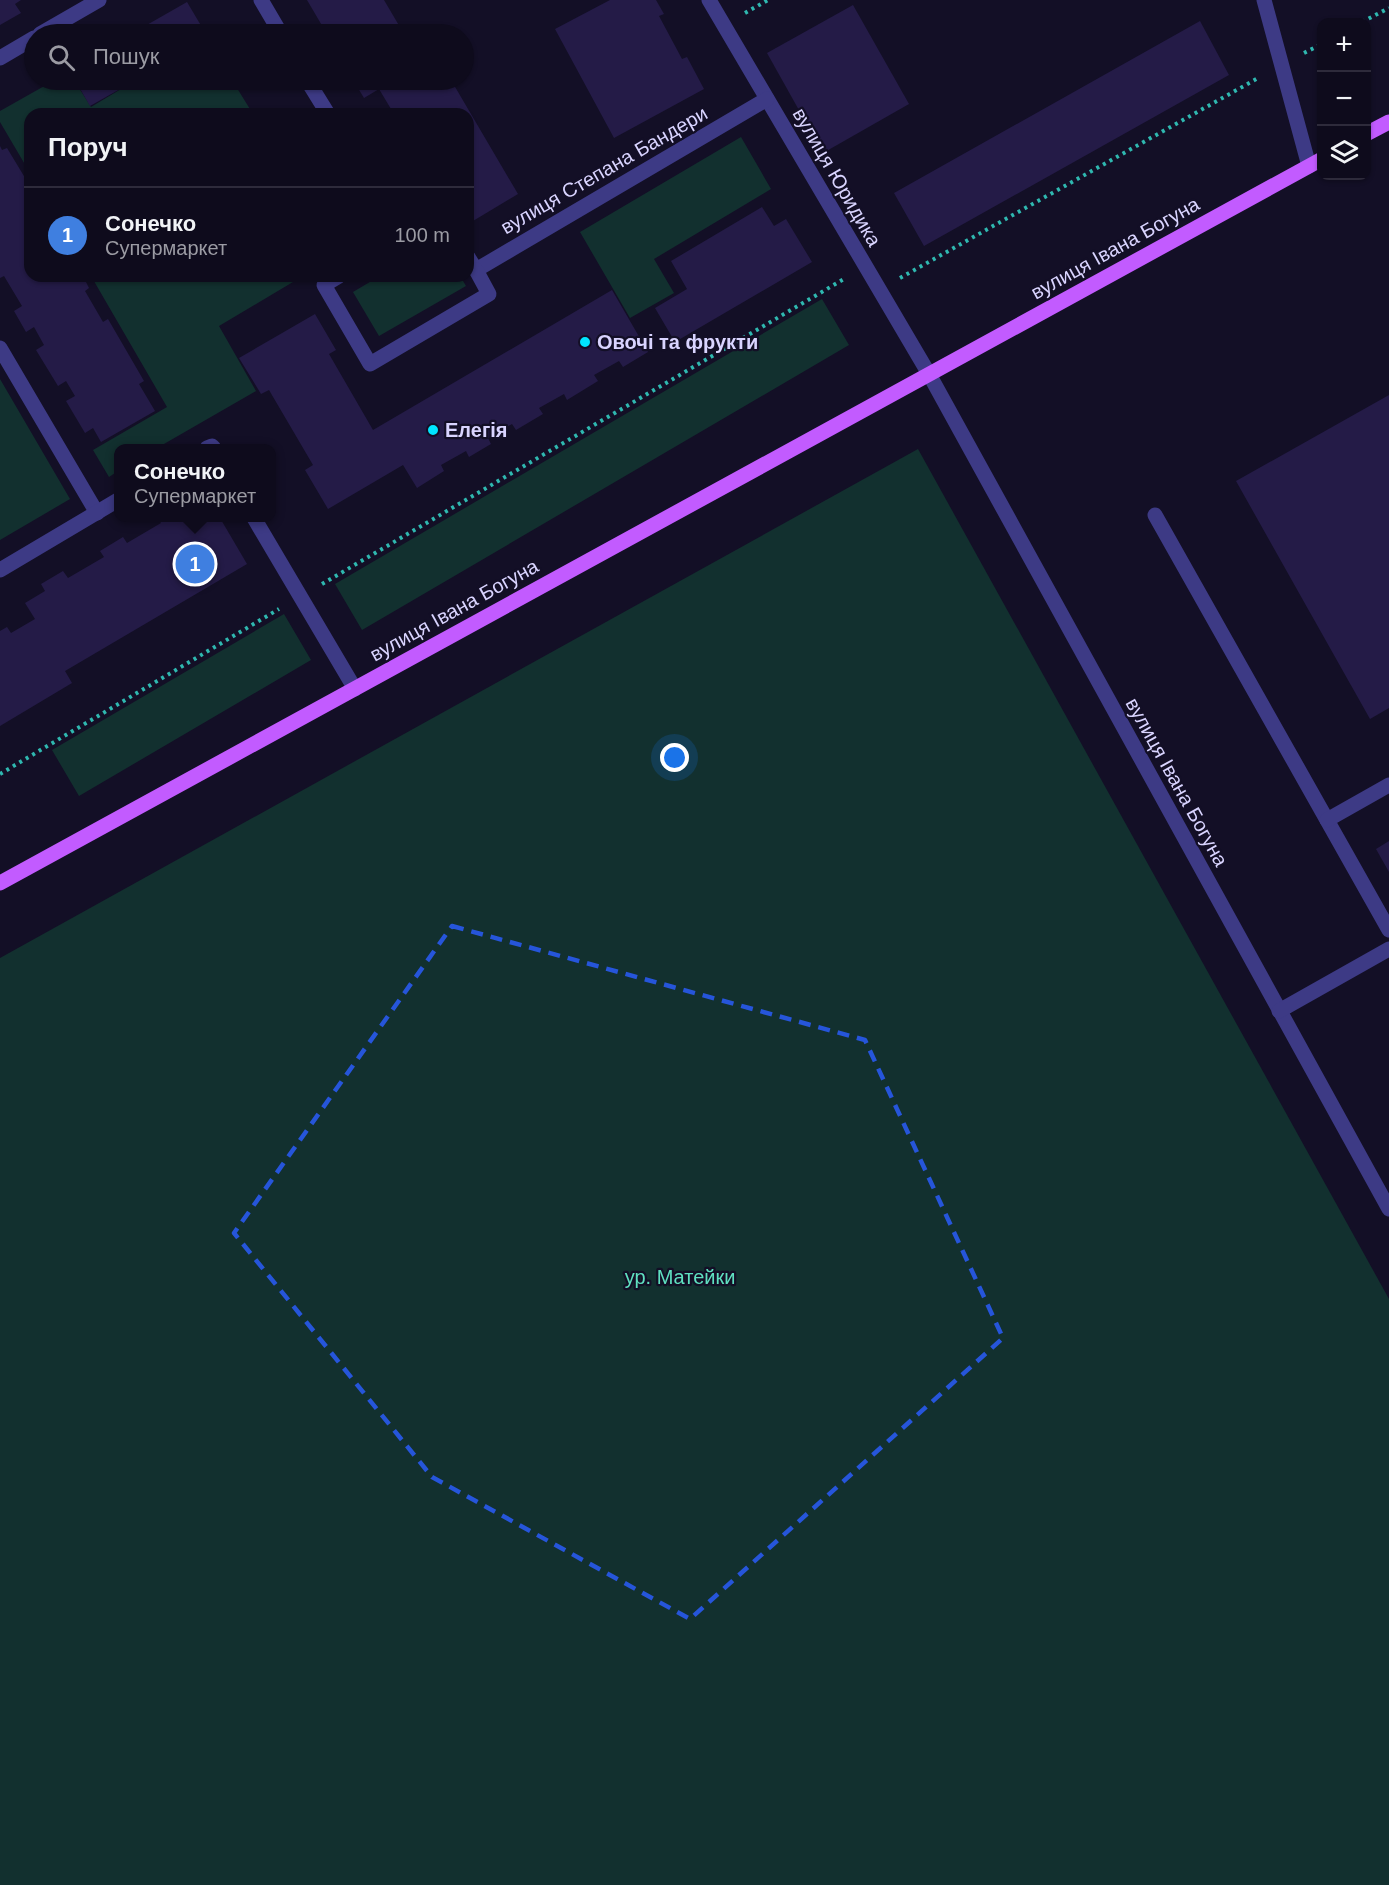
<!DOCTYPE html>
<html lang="uk">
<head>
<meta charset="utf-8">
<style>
  body { margin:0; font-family:Helvetica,sans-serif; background:#1c1929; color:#f1f3f6 }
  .controls { position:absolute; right:18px; top:18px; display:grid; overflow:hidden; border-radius:12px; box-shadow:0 2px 4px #0004 }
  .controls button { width:54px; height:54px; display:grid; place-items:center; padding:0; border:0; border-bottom:2px solid #2e2b3b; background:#0e0b1c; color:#f1f3f6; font:30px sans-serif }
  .you { position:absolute; left:675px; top:758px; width:21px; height:21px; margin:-15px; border:4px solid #fff; border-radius:50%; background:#1a73e8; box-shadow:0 0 0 9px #1a73e833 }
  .badge { display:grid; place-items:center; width:39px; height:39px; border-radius:50%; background:#1a73e8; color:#fff; font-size:20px; font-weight:700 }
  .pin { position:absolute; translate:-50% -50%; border:3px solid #fff; box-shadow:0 2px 6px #0006 }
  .popup { position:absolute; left:114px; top:444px; width:162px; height:78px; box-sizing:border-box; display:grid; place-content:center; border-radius:12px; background:#0e0b1c; filter:drop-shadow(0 2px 4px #0005); font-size:20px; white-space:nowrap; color:#9b9ba3 }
  .popup b { font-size:22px; color:#f1f3f6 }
  .popup::after { content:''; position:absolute; left:50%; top:100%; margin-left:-12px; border:12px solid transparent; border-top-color:#0e0b1c }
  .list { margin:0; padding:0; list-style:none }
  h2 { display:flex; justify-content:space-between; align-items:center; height:78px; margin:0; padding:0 24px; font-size:26px }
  h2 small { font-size:20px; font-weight:400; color:#9b9ba3 }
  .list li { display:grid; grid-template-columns:39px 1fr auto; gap:18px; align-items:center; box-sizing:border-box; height:96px; padding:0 24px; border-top:2px solid #2e2b3b }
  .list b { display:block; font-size:22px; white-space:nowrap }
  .list p { margin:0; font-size:20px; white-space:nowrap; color:#9b9ba3 }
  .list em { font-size:20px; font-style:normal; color:#9b9ba3 }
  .icon { flex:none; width:33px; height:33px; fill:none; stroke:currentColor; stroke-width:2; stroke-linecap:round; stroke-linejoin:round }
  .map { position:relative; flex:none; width:1389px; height:1885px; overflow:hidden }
  .search { position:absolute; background:#0e0b1c; box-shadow:0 2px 4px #0004; left:24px; top:24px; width:450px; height:66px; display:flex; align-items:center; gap:15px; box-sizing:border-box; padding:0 21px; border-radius:33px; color:#9b9ba3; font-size:22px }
  .panel { position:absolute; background:#0e0b1c; box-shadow:0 2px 4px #0004; left:24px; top:108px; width:450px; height:174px; border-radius:18px }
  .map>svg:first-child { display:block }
  .green { fill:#12302f }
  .building { fill:#241b47 }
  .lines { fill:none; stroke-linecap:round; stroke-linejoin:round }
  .path { stroke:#2fb8b0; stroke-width:4; stroke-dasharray:3 4.5; stroke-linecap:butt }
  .minor { stroke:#3d3a85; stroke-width:15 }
  .major { stroke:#c25bff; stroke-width:15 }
  .marked { fill:none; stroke:#2655da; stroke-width:4.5; stroke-dasharray:12 8; stroke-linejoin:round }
  .poi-dot { fill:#00e5ff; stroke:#130f26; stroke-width:2 }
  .labels { text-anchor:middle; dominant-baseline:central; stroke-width:4.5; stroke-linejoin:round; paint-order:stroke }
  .street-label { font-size:20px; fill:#d9d4ff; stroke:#130f26 }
  .poi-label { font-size:20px; font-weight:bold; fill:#d9d4ff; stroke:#130f26; text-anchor:start }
  .park-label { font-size:20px; fill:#5fe0c0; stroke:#130f26 }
</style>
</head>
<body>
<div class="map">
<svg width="1389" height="1885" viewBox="0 0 1389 1885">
  <rect width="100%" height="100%" fill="#130f26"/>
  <!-- green -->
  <g class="green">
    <polygon points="55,80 74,80 91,107 136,80 232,80 253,114 30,114 30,173 0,122 0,111"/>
    <polygon points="741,137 771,189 654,259 674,293 630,318 580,232"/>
    <polygon points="91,276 303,276 219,326 256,391 157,448 118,448 118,471 109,477 93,450 167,407"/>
    <polygon points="380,276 460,276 466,286 379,336 353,292"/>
    <polygon points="822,299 849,345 362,630 335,584"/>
    <polygon points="0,379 70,499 0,540"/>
    <polygon points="918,449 1389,1299 1389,1885 0,1885 0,958"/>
    <polygon points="284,614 311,660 79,796 52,750"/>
  </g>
  <!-- building -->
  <g class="building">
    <polygon points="0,0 21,0 15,4 21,13 0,25"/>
    <polygon points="307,0 384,0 404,34 327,34"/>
    <polygon points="610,0 656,0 664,14 659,16 682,59 687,57 704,89 614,138 555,29"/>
    <polygon points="187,2 206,34 131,34"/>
    <polygon points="853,5 909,104 823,153 767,53"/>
    <polygon points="1200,21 1229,75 924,246 894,193"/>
    <polygon points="75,80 136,80 90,106"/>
    <polygon points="353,80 451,80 518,194 468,224 468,114 394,114 379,89 364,98"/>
    <polygon points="0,146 2,150 7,148 30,186 30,276 83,276 89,288 85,291 103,322 108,319 144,381 139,384 155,411 101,442 93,428 85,433 66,401 75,396 66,381 58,386 36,350 44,345 34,327 26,332 14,311 22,306 4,276 0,278"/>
    <polygon points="762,207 774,226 786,219 812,262 675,342 655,308 687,289 671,261"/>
    <polygon points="612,290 648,352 623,367 619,361 594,375 598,381 567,400 564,394 539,408 543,414 516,430 512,424 488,438 491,444 469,457 466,451 441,465 444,471 417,488 403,465 328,509 305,470 313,465 269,390 261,394 239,358 315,314 336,350 329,354 373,430"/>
    <polygon points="1389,395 1389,708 1370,719 1236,481"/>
    <polygon points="158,518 220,518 247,564 65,671 72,683 0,726 0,631 7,627 11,633 35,619 25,603 45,591 41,584 63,571 68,578 104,557 100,551 123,537 127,543 161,523"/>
    <polygon points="1389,841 1389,872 1376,849"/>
  </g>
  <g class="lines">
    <!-- path -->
    <g class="path">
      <polyline points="745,13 768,0"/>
      <polyline points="1362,22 1389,8"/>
      <polyline points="1304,53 1322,44"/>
      <polyline points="900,278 1260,77"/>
      <polyline points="322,584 844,279"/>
      <polyline points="0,774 279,609"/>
    </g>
    <!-- minor -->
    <g class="minor">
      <polyline points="261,0 281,34"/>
      <polyline points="709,0 929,374 1389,1209"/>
      <polyline points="1264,0 1309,166"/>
      <polyline points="40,34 99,0"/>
      <polyline points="0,58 34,38"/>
      <polyline points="307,80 328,114"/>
      <polyline points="468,257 476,270 767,99"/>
      <polyline points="339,276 324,285 370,364 489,294 476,270"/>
      <polyline points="0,348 97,513"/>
      <polyline points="207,448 212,446 214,448"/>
      <polyline points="1155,515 1389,930"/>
      <polyline points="254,518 355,689"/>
      <polyline points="0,570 118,500"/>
      <polyline points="1327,820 1389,785"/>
      <polyline points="1279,1011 1389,949"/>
    </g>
    <!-- major -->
    <g class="major">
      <polyline points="1366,134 1389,122"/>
      <polyline points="0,883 1322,159"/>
    </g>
  </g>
  <!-- marked area -->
  <path class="marked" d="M452,926L865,1040L1003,1338L690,1619L432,1477L234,1233Z"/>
  <!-- markers -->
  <g class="poi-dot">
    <circle cx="585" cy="342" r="6"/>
    <circle cx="433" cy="430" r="6"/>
  </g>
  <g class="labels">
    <!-- street labels -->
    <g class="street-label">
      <text transform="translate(604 170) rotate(-30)">вулиця Степана Бандери</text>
      <text transform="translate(837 177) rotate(60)">вулиця Юридика</text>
      <text transform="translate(1115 248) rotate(-29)">вулиця Івана Богуна</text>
      <text transform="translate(454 610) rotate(-29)">вулиця Івана Богуна</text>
      <text transform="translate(1177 782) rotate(61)">вулиця Івана Богуна</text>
    </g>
    <!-- poi labels -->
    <g class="poi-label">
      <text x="597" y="342">Овочі та фрукти</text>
      <text x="445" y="430">Елегія</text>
    </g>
    <!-- park labels -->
    <g class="park-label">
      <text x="680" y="1277">ур. Матейки</text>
    </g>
  </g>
</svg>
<div class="controls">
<button>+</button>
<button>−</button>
<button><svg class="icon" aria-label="layers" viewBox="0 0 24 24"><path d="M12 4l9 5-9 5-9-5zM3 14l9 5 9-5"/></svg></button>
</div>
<div class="you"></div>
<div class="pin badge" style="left:195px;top:564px;background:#3f7fe0">1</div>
<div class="popup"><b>Сонечко</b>Супермаркет</div>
<div class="search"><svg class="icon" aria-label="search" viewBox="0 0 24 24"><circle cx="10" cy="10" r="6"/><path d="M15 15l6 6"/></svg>Пошук</div>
<section class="panel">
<h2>Поруч<small></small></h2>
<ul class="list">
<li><span class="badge" style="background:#3f7fe0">1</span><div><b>Сонечко</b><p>Супермаркет</p></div><em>100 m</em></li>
</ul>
</section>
</div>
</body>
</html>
